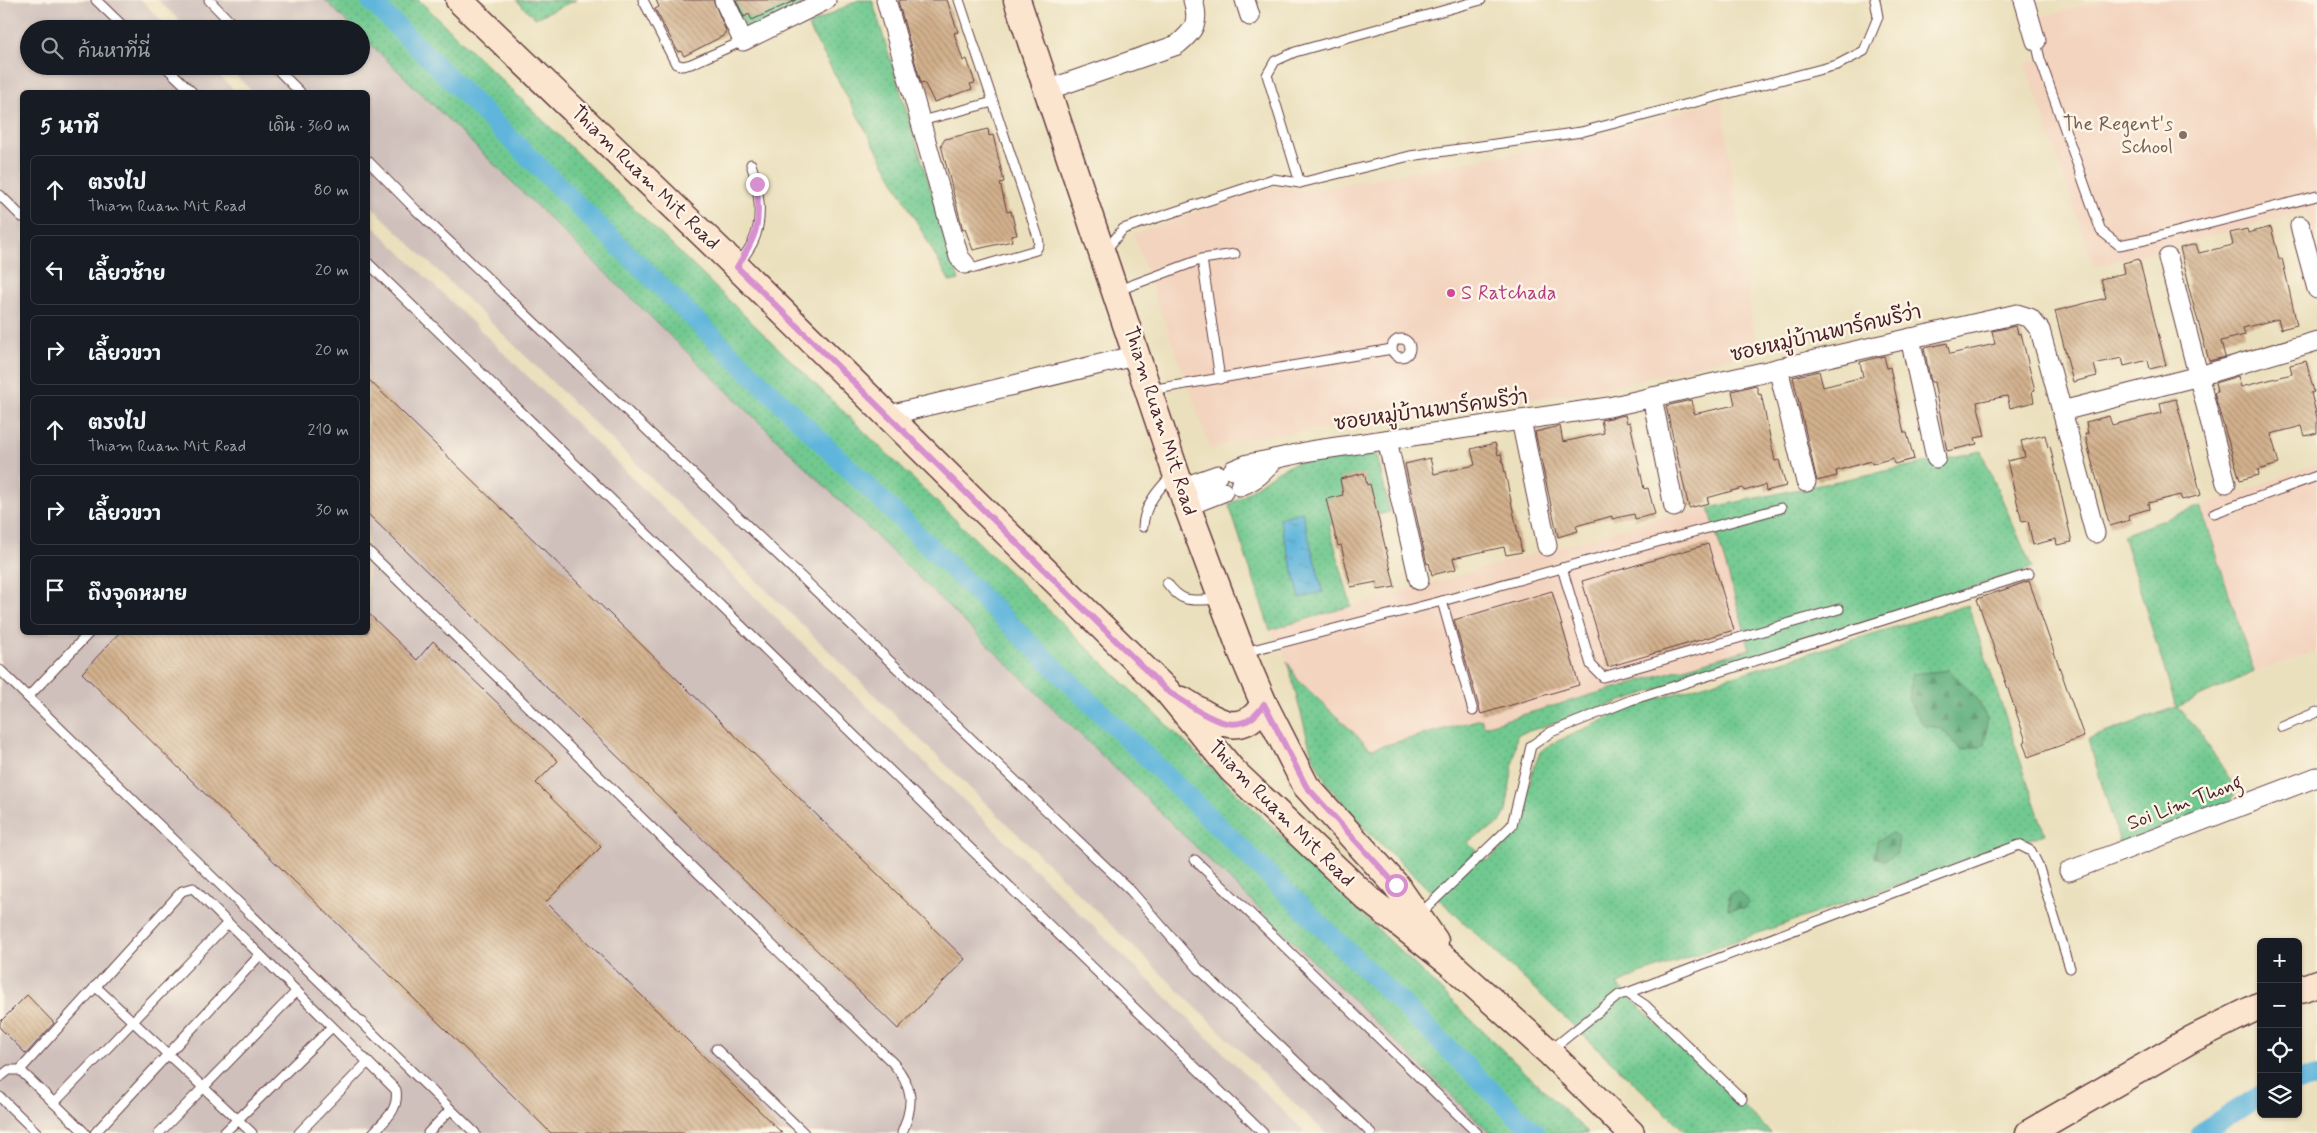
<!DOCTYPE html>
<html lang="th">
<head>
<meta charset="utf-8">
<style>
  body { margin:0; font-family:Mynerve,"Playpen Sans Thai",sans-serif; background:#242831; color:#f1f3f6 }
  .controls { position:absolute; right:15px; bottom:15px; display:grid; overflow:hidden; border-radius:8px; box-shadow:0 1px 4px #0004 }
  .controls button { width:45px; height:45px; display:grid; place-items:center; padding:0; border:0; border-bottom:1px solid #363941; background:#171b24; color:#f1f3f6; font:25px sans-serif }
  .stop { position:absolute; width:15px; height:15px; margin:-11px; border:4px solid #d690ce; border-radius:50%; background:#fff }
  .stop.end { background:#d690ce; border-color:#fff; box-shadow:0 1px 5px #0008 }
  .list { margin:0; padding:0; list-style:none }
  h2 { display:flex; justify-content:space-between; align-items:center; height:65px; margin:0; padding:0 20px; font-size:21px }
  h2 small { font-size:16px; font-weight:400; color:#9ea1a6 }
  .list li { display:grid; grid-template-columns:32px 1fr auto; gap:15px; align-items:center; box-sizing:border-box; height:70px; margin:0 10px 10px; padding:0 10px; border:1px solid #363941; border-radius:8px }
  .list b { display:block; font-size:19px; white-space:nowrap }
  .list p { margin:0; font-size:16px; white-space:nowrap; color:#9ea1a6 }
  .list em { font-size:16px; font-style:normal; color:#9ea1a6 }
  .icon { flex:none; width:28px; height:28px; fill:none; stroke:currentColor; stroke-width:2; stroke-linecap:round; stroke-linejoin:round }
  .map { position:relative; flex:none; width:2317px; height:1133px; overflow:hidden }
  .search { position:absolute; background:#171b24; box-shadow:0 1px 4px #0004; left:20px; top:20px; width:350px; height:55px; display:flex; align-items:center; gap:12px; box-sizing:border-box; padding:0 18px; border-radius:28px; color:#9ea1a6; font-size:19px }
  .panel { position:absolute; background:#171b24; box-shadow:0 1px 4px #0004; left:20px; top:90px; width:350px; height:545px; border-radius:8px }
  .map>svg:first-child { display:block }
  .built { fill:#f3d4bf }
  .industrial { fill:#cfc0bb }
  .grass { fill:url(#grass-dots); stroke:#5e745e; fill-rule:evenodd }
  .forest { fill:url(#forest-firs); stroke:#536652 }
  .park { fill:url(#park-crowns); stroke:#5e745e }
  .water { fill:url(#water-ripples); stroke:#546a83 }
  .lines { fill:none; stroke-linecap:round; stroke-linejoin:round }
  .canal { stroke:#5eb5db; stroke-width:20 }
  .building { fill:url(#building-back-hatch) }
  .lane-casing { stroke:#623c41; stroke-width:11 }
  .street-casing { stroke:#623c41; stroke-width:21 }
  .secondary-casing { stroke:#623c41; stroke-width:29 }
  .lane { stroke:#fff; stroke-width:9 }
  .street { stroke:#fff; stroke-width:19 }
  .secondary { stroke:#fce5cf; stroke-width:26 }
  .route { stroke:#d690ce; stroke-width:6 }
  .education-dot { fill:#8d6e63; stroke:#fcf5e5; stroke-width:2 }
  .hotel-dot { fill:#d1479c; stroke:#fcf5e5; stroke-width:2 }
  .labels { text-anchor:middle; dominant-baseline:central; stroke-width:5; stroke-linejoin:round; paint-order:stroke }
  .education-label { font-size:20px; fill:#785e54; stroke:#fcf5e5; text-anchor:end }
  .street-label { font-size:20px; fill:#4a1f2b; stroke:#fcf5e5 }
  .hotel-label { font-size:20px; fill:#b23c85; stroke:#fcf5e5; text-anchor:start }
</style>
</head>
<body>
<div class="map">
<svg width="2317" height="1133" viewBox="0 0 2317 1133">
  <defs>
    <pattern id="grass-dots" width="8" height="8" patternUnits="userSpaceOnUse" patternTransform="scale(1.25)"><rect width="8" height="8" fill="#71c990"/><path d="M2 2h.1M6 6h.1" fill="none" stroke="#63ac7c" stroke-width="1.8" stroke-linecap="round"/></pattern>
    <pattern id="forest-firs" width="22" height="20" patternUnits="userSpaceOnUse" patternTransform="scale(1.25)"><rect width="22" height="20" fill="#5cad7a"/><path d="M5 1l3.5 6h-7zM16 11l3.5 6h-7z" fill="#4e8c64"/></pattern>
    <pattern id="park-crowns" width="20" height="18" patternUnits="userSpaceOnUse" patternTransform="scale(1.25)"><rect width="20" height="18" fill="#71c990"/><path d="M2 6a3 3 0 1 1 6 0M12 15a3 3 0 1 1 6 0" fill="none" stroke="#63ac7c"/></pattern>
    <pattern id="water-ripples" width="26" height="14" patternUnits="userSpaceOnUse" patternTransform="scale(1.25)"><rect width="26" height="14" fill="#5eb5db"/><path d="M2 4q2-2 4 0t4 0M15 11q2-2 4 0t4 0" fill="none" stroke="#5093b2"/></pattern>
    <pattern id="building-back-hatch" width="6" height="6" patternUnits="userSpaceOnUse" patternTransform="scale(1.25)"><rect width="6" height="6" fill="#d2b18d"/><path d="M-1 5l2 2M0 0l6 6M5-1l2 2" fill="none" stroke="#ac8f73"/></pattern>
  </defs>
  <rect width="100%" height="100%" fill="#fcf5e5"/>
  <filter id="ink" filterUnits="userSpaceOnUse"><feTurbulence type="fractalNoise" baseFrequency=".02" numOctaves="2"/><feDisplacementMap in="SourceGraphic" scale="10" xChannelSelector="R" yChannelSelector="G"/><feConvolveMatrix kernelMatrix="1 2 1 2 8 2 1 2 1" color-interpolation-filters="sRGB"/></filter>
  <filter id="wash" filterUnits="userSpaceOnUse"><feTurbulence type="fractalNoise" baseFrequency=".0096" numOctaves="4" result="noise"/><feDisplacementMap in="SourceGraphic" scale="20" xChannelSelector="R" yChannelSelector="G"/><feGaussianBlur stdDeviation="1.12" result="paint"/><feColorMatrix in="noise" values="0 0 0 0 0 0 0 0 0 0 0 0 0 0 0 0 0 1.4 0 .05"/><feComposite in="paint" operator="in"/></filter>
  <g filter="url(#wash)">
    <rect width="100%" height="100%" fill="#ebe0bd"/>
    <!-- built -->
    <g class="built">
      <polygon points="2107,0 2317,0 2317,251 2305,211 2094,267 2025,63 2051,57 2038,17"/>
      <polygon points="1722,100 1756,351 1603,389 1234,441 1211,450 1133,234 1274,186 1304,191 1566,144"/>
      <polygon points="2317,464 2317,651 2254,672 2201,506"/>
      <polygon points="1709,508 1750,649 1484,726 1481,719 1370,750 1298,680 1270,630 1651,520"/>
    </g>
    <!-- industrial -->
    <g class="industrial">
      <polygon points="0,0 141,0 170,29 29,29 29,66 209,66 236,92 22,92 22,632 368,632 368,221 1306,1133 0,1133"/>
      <polygon points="158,0 325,0 354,29 188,29"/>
      <polygon points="361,35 1490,1133 1325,1133 368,203 368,92 253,92 226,66 361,66"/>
    </g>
    <!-- grass -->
    <g class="grass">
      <polygon points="325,0 419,0 1588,1133 1490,1133 361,35 361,29 354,29"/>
      <polygon points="516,0 576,0 535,18"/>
      <polygon points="858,0 872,0 959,280 950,282 808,26"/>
      <path d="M1375,447L1390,512L1329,525L1351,606L1270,630L1229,505C1247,495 1262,480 1280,470C1303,457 1349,452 1375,447Z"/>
      <path d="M1981,451L2032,568L1517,735L1506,812L1499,824L1467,842L1487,861L1516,835L1534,766L1540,752L1551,744L1637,705L1968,605L2045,834L1637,975L1617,985L1771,1133H1687L1365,829L1327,784L1312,755L1287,661L1298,680L1371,749L1481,719L1484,726L1750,649L1709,508ZM1912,674L1977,699L1987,719L1985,745L1961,750L1942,729L1923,725L1909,701Z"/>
      <polygon points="2201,506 2254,672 2177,707 2198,730 2237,790 2227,805 2120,843 2088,739 2176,707 2123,535"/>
    </g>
    <!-- forest -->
    <g class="forest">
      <polygon points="1949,670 1977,699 1987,719 1985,745 1961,750 1942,729 1923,725 1909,701 1912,674"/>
      <polygon points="1891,833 1899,838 1897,854 1884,860 1874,857 1877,841"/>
      <polygon points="1738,890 1749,902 1745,908 1728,909 1730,894"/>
    </g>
    <!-- park -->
    <polygon class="park" points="729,0 813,0 749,31"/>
    <!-- water -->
    <polygon class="water" points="1302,512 1323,592 1300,598 1279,518"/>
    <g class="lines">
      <!-- canal -->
      <g class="canal">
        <polyline points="370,0 616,243 1535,1133"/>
        <polyline points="2298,1081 2317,1077"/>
        <polyline points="2201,1133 2261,1095"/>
      </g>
    </g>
    <g id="blocks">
      <!-- building -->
      <g class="building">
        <polygon points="656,0 713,0 726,31 723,36 684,56 681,51 678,52 655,9 659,7"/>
        <polygon points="736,0 796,0 752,20 749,14 744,17"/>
        <polygon points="902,0 947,0 958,32 954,33 963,61 967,59 975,83 970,84 972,89 934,102 924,82 921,83 898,1"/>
        <polygon points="988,129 989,136 993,135 1004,182 1000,183 1007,212 1011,211 1017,235 1011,236 1012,241 973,250 965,229 963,230 941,145 945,139"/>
        <polygon points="2271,227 2279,259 2282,258 2297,325 2281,329 2278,319 2243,328 2245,335 2221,341 2225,357 2209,361 2188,285 2189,284 2180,248 2196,244 2199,253 2233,245 2230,233 2247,229 2248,233"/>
        <polygon points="2139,259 2166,365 2150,369 2148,360 2124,366 2122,358 2094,364 2097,376 2073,382 2055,311 2106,298 2101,279 2125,273 2123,263"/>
        <polygon points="2016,326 2018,334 2021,333 2030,371 2035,390 2032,391 2034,402 2010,408 2007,396 1977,402 1985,436 1975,438 1977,444 1947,451 1934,382 1931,382 1924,348 1947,343 1950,354 1995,344 1992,331"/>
        <polygon points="1884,356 1887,368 1890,367 1904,433 1907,433 1914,459 1894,464 1893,458 1872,464 1871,461 1836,471 1837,476 1817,481 1793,377 1819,371 1823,387 1863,377 1860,362"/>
        <polygon points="2306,361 2314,392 2311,393 2317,417 2317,433 2305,436 2302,426 2271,434 2279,464 2258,470 2259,475 2240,480 2221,417 2214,393 2217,392 2215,383 2238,376 2241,387 2292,374 2290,365"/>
        <polygon points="368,379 965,959 898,1029 368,514"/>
        <polygon points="1756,385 1759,395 1761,394 1775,461 1779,460 1786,486 1766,491 1765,485 1744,491 1743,488 1707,498 1709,503 1689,508 1666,406 1691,400 1694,414 1735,405 1732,391"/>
        <polygon points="2176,399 2201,495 2182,500 2180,495 2148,503 2149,509 2128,515 2130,520 2110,526 2091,459 2085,434 2088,434 2086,422 2109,416 2112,425 2162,413 2160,403"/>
        <polygon points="1625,415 1627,423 1630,422 1644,489 1648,488 1655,514 1635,519 1634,514 1612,519 1612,516 1576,526 1578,531 1558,537 1535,432 1560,426 1563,442 1604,433 1601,420"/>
        <polygon points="2045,435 2048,447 2050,446 2072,542 2057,545 2056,539 2033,545 2028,521 2022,522 2007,461 2025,457 2021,441"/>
        <polygon points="1495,443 1498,455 1501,454 1522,552 1506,555 1504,547 1453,558 1456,569 1432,575 1429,563 1427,564 1405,464 1430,458 1434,474 1475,465 1471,449"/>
        <polygon points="1364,473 1367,485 1370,484 1395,587 1378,590 1377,582 1351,587 1341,545 1338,546 1326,499 1343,495 1340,479"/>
        <polygon points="1708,544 1734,630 1608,667 1582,581"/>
        <polygon points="2029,581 2084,737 2028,757 2023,742 2026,741 1977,599"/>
        <polygon points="1552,591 1579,685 1481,714 1454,620"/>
        <polygon points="368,613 417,660 433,641 558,761 536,783 601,847 546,902 782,1133 551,1133 82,673 120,632 368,632"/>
        <polygon points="27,995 54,1023 26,1054 0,1028 0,1022"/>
      </g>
    </g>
  </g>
  <g filter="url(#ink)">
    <use href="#blocks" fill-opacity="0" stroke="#623c41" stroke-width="1"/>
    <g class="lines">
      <defs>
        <g id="lane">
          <polyline points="96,0 126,29"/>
          <polyline points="209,0 237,29"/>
          <polyline points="643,0 676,64 683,66 691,64 743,41"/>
          <polyline points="959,0 1038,237 1039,244 1036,250 975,268 965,264"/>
          <polyline points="2036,41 2040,59 2101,231 2119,245 2145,240 2317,196"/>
          <polyline points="165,66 192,92"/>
          <polyline points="274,66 300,92"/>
          <polyline points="921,121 993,102"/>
          <polyline points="368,161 416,210 1131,891 1198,968 1371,1133"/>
          <polyline points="1300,183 1267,75 1275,61 1295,52 1481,0"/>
          <polyline points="0,195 22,217"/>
          <polyline points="1106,250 1123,229 1273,179 1300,183 1410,156 1581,132 1837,65 1864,51 1878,17 1875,0"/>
          <polyline points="1202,259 1220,379"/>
          <polyline points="368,263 1263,1133"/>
          <path d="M738,265C743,258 749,250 753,242C764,219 759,188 751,164"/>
          <polyline points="1116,291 1202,259 1235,254"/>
          <circle cx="1401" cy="348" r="9"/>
          <polyline points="1150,390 1392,349"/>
          <polyline points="2214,513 2317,476"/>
          <path d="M1143,527C1144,505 1158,490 1172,475"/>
          <path d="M368,551L893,1063C914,1088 914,1104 902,1133"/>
          <polyline points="1562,568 1591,665 1603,677 1839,609"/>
          <path d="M1167,583C1183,605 1193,600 1219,599"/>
          <polyline points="1442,601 1473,711"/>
          <polyline points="1245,652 1442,601 1781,508"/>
          <polyline points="0,670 475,1133"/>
          <polyline points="28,697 90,632"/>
          <polyline points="2282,727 2317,712"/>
          <polyline points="1195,860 1477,1133"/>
          <polyline points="1419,915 1512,825 1531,746 1551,732 1631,700 2029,574"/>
          <polyline points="95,986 252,1133"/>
          <polyline points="1627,993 2019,845 2031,851 2038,865 2070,968"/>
          <polyline points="716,1049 804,1133"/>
          <polyline points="1551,1050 1619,995 1627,993 1645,1005 1742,1099"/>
          <path d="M20,1070L182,891L193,888L396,1090C399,1110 386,1119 373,1133"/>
          <polyline points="0,1077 9,1070 20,1070 85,1133"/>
          <polyline points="0,1097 37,1133"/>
          <polyline points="54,1103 228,923"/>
          <polyline points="95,1133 260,955"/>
          <polyline points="159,1133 296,992"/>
          <polyline points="224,1133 332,1027"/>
          <polyline points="299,1133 368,1062"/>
          <polyline points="428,1133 450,1110"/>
        </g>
        <g id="street">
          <polyline points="724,0 743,41 826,0"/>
          <polyline points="886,0 959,257 965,264"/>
          <polyline points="1245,0 1250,16"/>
          <polyline points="2024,0 2036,41"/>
          <path d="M1047,90L1177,45C1194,31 1200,23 1193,0"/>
          <polyline points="2300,226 2317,289"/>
          <polyline points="2168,258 2226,483"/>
          <polyline points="1910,338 1936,458"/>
          <polyline points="1778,368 1806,482"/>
          <polyline points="1652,397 1674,507"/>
          <polyline points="2062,411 2095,533"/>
          <polyline points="889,415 1138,355"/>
          <polyline points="1521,420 1547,546"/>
          <polyline points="1387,440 1419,580"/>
          <polyline points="1274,459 1310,451 1609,407 2017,314 2030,318 2040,330 2062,411 2199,376 2317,341"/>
          <path d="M1233,470L1248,464L1274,459C1264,473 1255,480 1240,486"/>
          <polyline points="1181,488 1218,475"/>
          <polyline points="1187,506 1223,492"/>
          <polyline points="2069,871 2317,777"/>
        </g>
        <g id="secondary">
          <polyline points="459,0 737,267 1167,691 1232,770 1367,898 1451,964 1549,1052 1631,1133"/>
          <polyline points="1017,0 1187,506 1242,653 1264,704 1306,786 1396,885 1435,941"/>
          <path d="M1182,700C1211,717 1240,743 1264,704"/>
          <polyline points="2298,990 2317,983"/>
          <polyline points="2029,1133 2192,1039 2261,1005"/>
        </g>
      </defs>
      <!-- lane casing -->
      <use href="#lane" class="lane-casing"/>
      <!-- street casing -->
      <use href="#street" class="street-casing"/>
      <!-- secondary casing -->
      <use href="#secondary" class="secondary-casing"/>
      <!-- lane -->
      <use href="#lane" class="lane"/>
      <!-- street -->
      <use href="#street" class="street"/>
      <!-- secondary -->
      <use href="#secondary" class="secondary"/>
    </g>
  </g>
  <g class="lines" filter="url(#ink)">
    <!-- route -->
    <path class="route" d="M757,184C759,225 760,231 737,267L1167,691C1198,709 1238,747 1264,704L1306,786L1396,885"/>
  </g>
  <!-- markers -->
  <circle class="education-dot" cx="2183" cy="135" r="5"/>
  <circle class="hotel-dot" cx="1451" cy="293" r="5"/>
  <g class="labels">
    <!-- education labels -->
    <g class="education-label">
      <text x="2173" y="124">The Regent's<tspan x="2173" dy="23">School</tspan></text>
    </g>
    <!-- street labels -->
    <g class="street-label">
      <text transform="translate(645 178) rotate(44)">Thiam Ruam Mit Road</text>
      <text transform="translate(1826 334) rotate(-13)">ซอยหมู่บ้านพาร์คพรีว่า</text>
      <text transform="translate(1431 411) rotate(-8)">ซอยหมู่บ้านพาร์คพรีว่า</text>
      <text transform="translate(1160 421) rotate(72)">Thiam Ruam Mit Road</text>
      <text transform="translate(2185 803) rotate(-21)">Soi Lim Thong</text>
      <text transform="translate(1281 814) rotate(45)">Thiam Ruam Mit Road</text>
    </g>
    <!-- hotel labels -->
    <g class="hotel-label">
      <text x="1461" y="293">S Ratchada</text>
    </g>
  </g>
</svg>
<div class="controls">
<button>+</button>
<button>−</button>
<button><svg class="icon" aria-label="locate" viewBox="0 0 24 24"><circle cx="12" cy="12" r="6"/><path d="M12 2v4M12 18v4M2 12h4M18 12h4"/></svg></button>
<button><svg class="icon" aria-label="layers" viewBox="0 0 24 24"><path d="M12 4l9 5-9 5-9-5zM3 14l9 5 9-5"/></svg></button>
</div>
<div class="stop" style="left:1396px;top:885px"></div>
<div class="stop end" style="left:757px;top:184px"></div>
<div class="search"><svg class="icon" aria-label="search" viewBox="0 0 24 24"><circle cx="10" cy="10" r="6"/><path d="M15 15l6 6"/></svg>ค้นหาที่นี่</div>
<section class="panel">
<h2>5 นาที<small>เดิน · 360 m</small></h2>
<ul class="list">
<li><svg class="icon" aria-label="ahead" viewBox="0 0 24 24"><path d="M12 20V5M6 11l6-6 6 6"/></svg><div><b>ตรงไป</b><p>Thiam Ruam Mit Road</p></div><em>80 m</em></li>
<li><svg class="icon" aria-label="left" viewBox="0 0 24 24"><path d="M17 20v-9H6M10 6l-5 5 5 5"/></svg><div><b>เลี้ยวซ้าย</b></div><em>20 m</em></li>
<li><svg class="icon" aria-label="right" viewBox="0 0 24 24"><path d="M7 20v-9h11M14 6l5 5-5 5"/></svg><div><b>เลี้ยวขวา</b></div><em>20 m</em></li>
<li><svg class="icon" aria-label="ahead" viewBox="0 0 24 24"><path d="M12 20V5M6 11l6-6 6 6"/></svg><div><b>ตรงไป</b><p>Thiam Ruam Mit Road</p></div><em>210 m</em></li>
<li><svg class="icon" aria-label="right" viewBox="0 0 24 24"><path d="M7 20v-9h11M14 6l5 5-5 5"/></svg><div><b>เลี้ยวขวา</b></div><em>30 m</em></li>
<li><svg class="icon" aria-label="arrive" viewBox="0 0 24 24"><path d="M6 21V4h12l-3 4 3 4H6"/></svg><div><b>ถึงจุดหมาย</b></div></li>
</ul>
</section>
</div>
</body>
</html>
